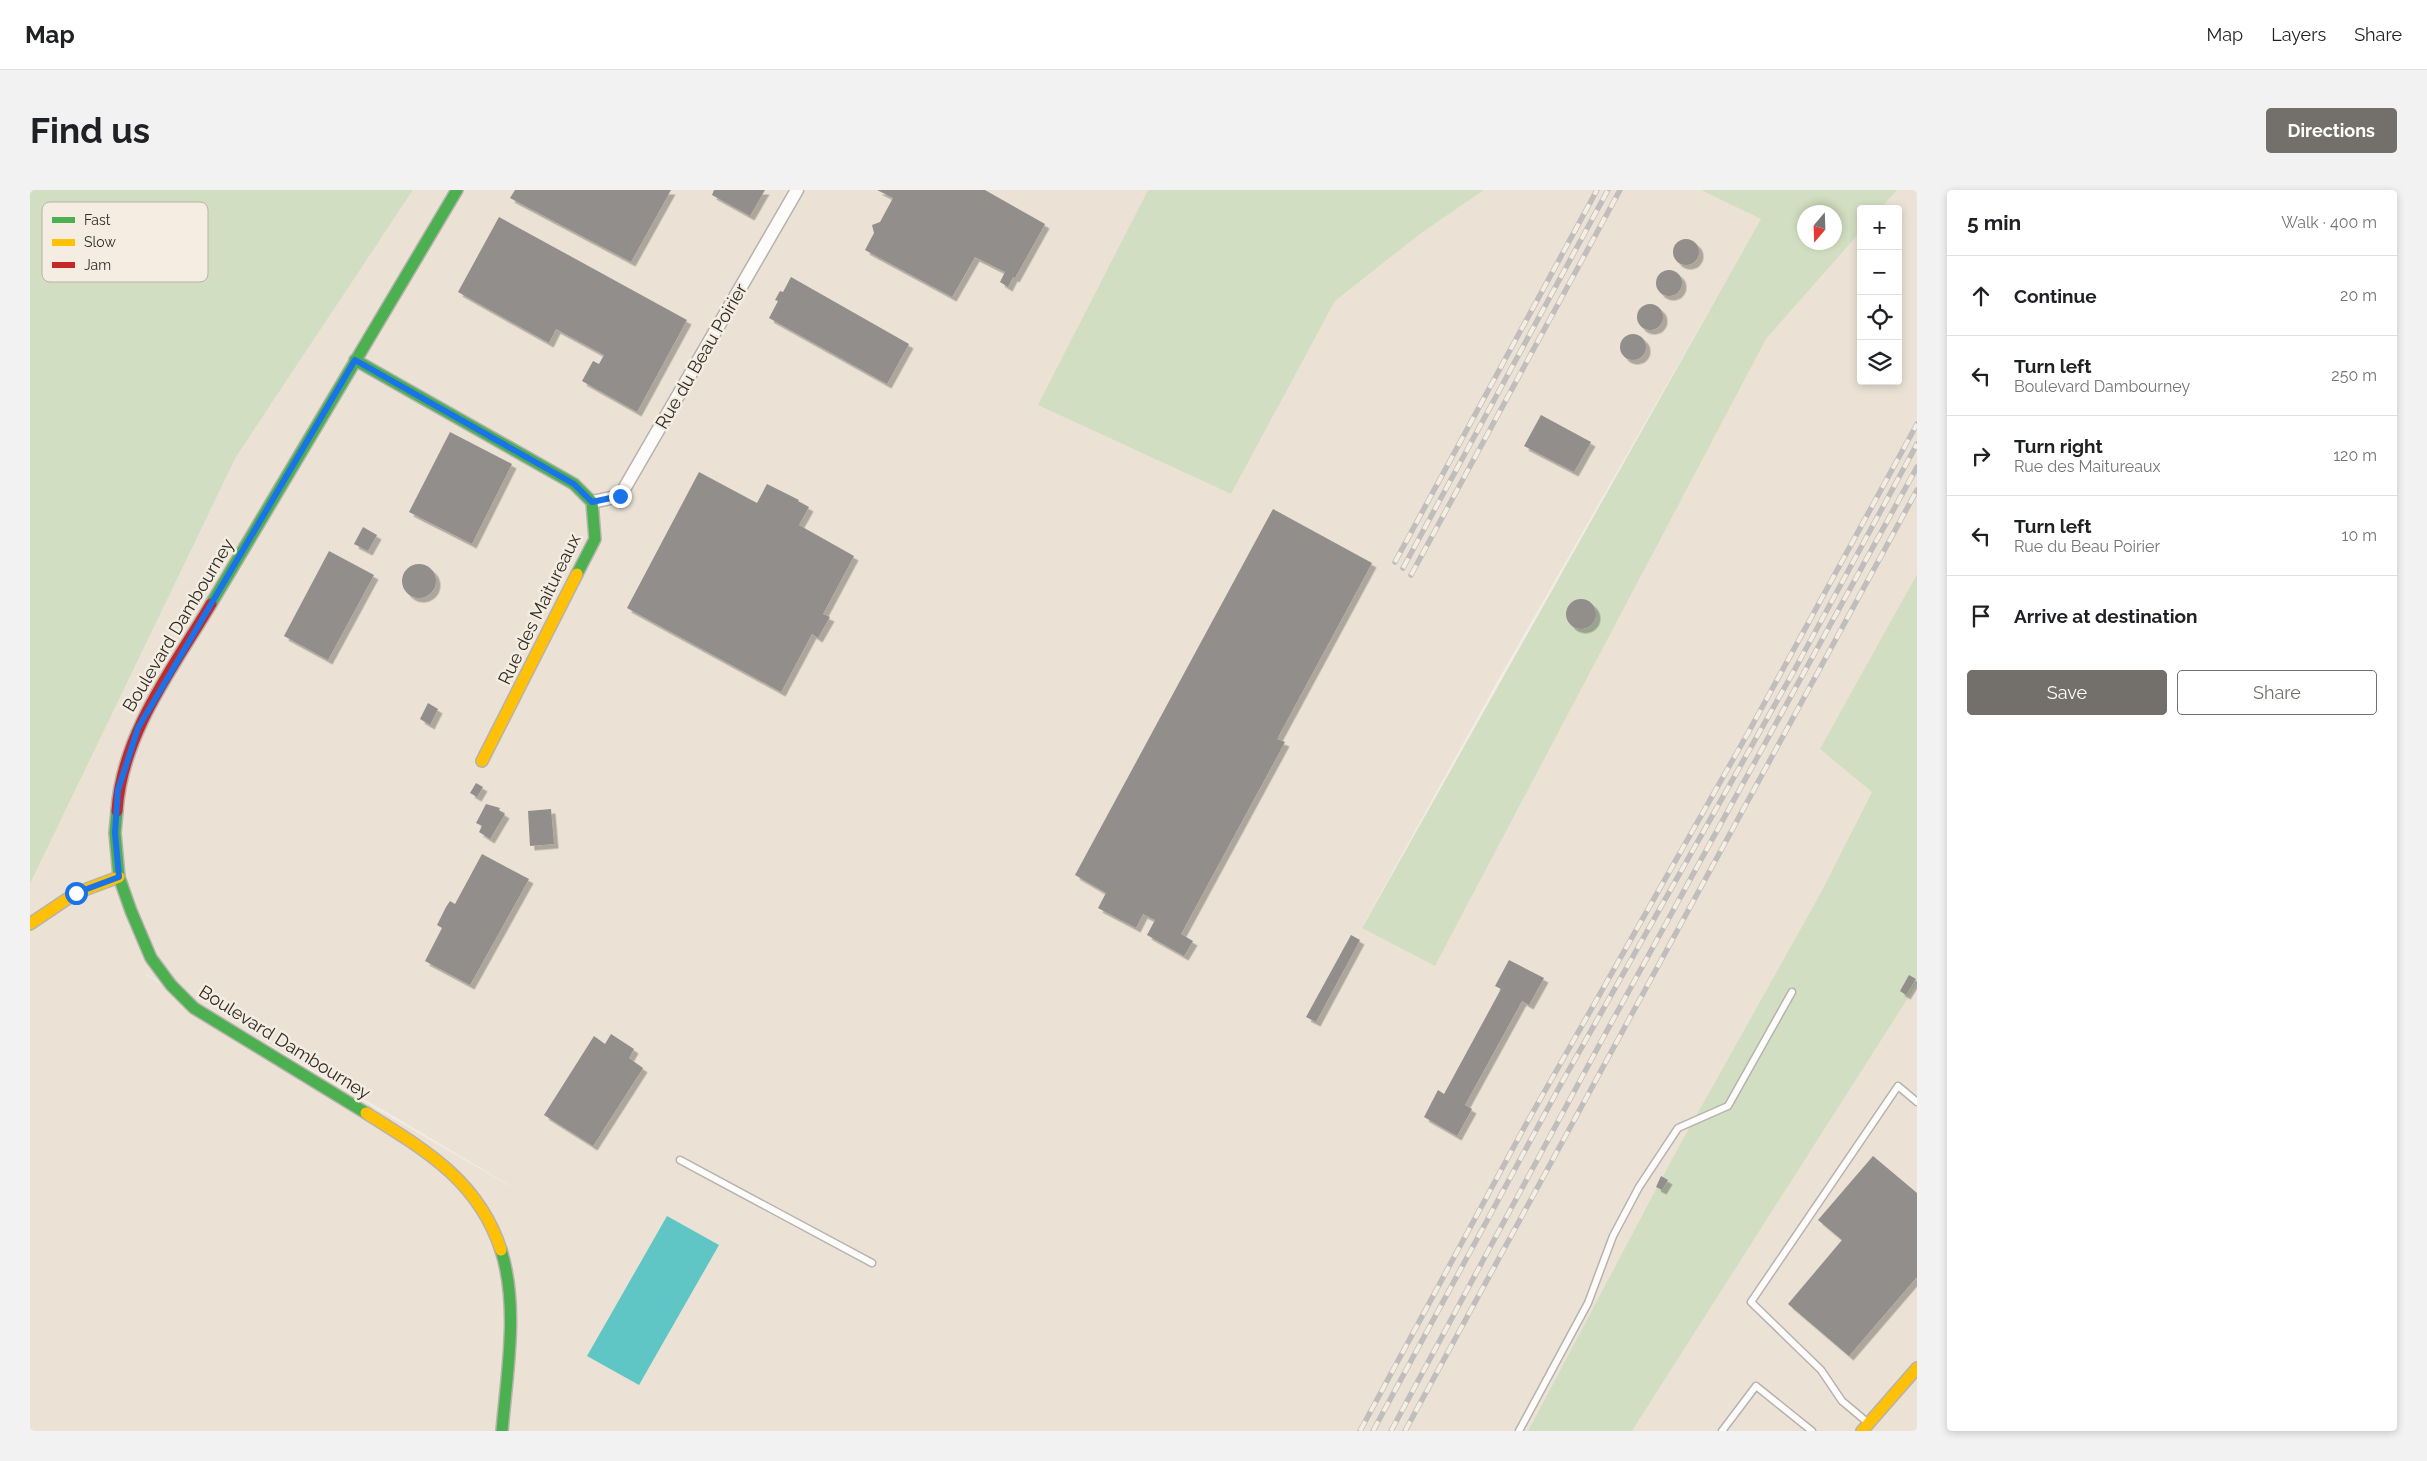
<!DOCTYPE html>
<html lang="en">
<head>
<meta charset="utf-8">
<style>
  body { margin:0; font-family:Raleway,sans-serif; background:#f2f2f2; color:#202124 }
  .controls { position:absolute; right:15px; top:15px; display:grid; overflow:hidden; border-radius:5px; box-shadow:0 2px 8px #0003 }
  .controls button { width:45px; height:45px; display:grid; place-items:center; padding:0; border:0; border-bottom:1px solid #e0e0e0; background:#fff; color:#202124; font:25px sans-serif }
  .compass { position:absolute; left:1767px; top:15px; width:45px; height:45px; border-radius:50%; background:#fff; box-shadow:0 2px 8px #0003; rotate:199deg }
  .stop { position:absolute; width:15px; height:15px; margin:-11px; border:4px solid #1a73e8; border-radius:50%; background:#fff }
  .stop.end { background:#1a73e8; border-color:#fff; box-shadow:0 1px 5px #0008 }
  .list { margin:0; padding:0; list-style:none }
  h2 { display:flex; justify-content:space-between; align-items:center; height:65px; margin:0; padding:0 20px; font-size:21px }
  h2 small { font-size:16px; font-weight:400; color:#757577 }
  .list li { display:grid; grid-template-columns:32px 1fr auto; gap:15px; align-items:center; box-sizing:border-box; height:80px; padding:0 20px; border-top:1px solid #e0e0e0 }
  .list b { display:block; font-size:19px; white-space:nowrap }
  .list p { margin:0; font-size:16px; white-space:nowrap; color:#757577 }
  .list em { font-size:16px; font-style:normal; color:#757577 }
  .actions { display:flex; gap:10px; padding:15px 20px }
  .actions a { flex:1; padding:11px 0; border:1px solid #736f6a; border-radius:5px; text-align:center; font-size:18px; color:#736f6a }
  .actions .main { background:#736f6a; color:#fff }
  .icon { flex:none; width:28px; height:28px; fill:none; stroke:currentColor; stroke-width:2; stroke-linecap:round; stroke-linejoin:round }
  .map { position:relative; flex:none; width:1887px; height:1241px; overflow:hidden; border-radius:5px }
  header { display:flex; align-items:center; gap:30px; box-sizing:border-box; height:70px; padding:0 25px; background:#fff; border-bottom:1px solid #e0e0e0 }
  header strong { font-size:24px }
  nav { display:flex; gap:28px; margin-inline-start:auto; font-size:18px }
  .intro { display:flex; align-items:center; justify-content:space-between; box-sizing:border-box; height:120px; padding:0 30px }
  h1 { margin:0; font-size:35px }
  .button { padding:12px 22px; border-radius:5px; background:#736f6a; color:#fff; font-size:18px; font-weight:700 }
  main { display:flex; gap:30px; padding:0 30px }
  aside { flex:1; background:#fff; border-radius:5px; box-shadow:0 2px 8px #0003 }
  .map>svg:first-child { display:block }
  .built { fill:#ebe2d5; fill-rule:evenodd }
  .green { fill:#d2dec1; fill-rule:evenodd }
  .water { fill:#60c5c5 }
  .building { fill:#928e8b; filter:url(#shadow) }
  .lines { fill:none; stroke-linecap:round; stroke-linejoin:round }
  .lane-casing { stroke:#b6b2ad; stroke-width:9 }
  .street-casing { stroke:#b6b2ad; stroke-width:15 }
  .fast-casing { stroke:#b6b2ad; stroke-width:14 }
  .slow-casing { stroke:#b6b2ad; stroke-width:14 }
  .jam-casing { stroke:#b6b2ad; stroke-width:14 }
  .lane { stroke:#fdfcfb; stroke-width:6 }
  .street { stroke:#fdfcfb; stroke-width:12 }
  .fast { stroke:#4caf50; stroke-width:11 }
  .slow { stroke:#ffc107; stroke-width:11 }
  .jam { stroke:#c62828; stroke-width:11 }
  .rail-casing { stroke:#c0bebc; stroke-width:5.5 }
  .rail { stroke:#f5ede1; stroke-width:4; stroke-dasharray:11; stroke-linecap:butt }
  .route { stroke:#1a73e8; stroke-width:6 }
  .labels { text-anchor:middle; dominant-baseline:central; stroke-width:5; stroke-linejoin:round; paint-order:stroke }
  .street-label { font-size:18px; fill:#2f2c28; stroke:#f5ede1 }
  .key { fill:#f5ede1; stroke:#bab3aa; stroke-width:1 }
  .key-label { font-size:14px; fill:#2f2c28 }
</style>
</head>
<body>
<header>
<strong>Map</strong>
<nav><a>Map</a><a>Layers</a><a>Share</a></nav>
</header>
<div class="intro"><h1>Find us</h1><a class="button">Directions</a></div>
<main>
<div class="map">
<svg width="1887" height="1241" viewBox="0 0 1887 1241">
  <defs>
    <filter id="shadow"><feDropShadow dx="4.5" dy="4.5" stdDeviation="0" flood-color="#0004"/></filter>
  </defs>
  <rect width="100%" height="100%" fill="#f1ece6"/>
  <!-- built -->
  <g class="built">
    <path d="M383,0H1118L1009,215L1201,304L1305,111L1390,44L1454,0H1671L1732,28L1467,492L1332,737L1405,776L1736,148L1831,41V191H1868V19H1850L1867,0H1887V384L1861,431L1842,602L1789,706L1643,967L1498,1241H0V694L206,267ZM116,784L370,930L502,1009L116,785Z"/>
    <polygon points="1887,794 1887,1241 1602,1241"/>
  </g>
  <!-- green -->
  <g class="green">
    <polygon points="0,0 383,0 206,267 0,694"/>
    <polygon points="1118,0 1454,0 1390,44 1305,111 1201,304 1008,215"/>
    <path d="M1671,0H1867L1850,19H1831V41L1736,149L1405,776L1332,738L1731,29ZM1774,22H1804V52H1774Z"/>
    <polygon points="1887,384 1887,794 1602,1241 1498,1241 1643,967 1789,706 1842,602 1790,559"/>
  </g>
  <!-- water -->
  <polygon class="water" points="637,1026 689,1055 609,1195 557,1166"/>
  <!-- building -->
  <g class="building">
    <polygon points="485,0 641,0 601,72 480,8"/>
    <polygon points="684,0 735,0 720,26 682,5"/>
    <polygon points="847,0 955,0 1015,34 985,88 983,87 978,97 970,92 975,82 945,67 922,107 835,60 844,43 842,35 850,32 863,8"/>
    <polygon points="469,27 657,130 607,222 552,191 563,171 569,174 574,165 526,139 519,153 428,102"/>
    <circle cx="1656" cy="62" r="13"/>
    <circle cx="1639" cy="93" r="13"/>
    <polygon points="761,87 879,154 857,194 739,128 748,111 745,110 750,101 753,102"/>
    <circle cx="1620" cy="127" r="13"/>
    <circle cx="1603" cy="157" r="13"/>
    <polygon points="1511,225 1561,252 1544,282 1494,256"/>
    <polygon points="420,242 482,274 442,354 379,322"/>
    <polygon points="669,282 727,313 737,294 769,310 768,311 779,317 769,335 824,366 793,424 800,427 788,448 782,444 751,502 597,418"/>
    <polygon points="1243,319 1342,373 1247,549 1255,552 1151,744 1163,751 1154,766 1117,745 1125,730 1113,724 1106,738 1068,718 1076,703 1045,685"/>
    <polygon points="333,337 347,345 338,361 324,354"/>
    <polygon points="299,361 344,385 298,470 254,446"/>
    <circle cx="389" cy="391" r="17"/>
    <circle cx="1551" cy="424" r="15"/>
    <polygon points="398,513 408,519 400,535 390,529"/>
    <polygon points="446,593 453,597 447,607 440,603"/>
    <polygon points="456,614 470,618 469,620 475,624 460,649 449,642 452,636 446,633"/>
    <polygon points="521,619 524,654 500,656 498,621"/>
    <polygon points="452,664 499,689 440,795 395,771 412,738 407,735 416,717 420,711 425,714"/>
    <polygon points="1321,745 1330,750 1286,832 1276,827"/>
    <polygon points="1479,770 1514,788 1499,815 1492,811 1435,915 1442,919 1427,946 1394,927 1408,900 1414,904 1471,799 1465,796"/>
    <polygon points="1879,785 1886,789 1876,805 1870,801"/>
    <polygon points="581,844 604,859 599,868 613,878 563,956 514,925 564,846 575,854"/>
    <polygon points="1843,966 1887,1003 1887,1087 1819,1166 1758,1114 1812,1050 1788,1030"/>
    <polygon points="1631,986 1638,990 1632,1000 1626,997"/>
  </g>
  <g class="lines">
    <defs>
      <g id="lane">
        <polyline points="650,970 842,1073"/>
        <polyline points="1837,1232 1812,1211 1791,1180 1721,1112 1868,896 1887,912"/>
        <polyline points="1489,1241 1558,1113 1583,1046 1609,997 1648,938 1698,916 1762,802"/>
        <polyline points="1692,1241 1726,1196 1782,1241"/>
      </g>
      <polyline id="street" points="562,312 590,306 767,0"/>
      <g id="fast">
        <polyline points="325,170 544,294 562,312 565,349 547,384"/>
        <polyline points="181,414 427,0"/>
        <polyline points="87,621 85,643 89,687 101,721 121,768 141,795 164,818 336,923"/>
        <path d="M471,1060C489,1117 477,1182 472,1241"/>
      </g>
      <g id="slow">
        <polyline points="452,571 547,384"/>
        <polyline points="0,734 46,703 89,687"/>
        <path d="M336,923C395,960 448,990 471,1060"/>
        <polyline points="1832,1241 1887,1178"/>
      </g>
      <path id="jam" d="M87,621C92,544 143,478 181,414"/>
    </defs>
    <!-- lane casing -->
    <use href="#lane" class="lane-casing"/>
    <!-- street casing -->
    <use href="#street" class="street-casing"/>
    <!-- fast casing -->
    <use href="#fast" class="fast-casing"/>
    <!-- slow casing -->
    <use href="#slow" class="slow-casing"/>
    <!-- jam casing -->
    <use href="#jam" class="jam-casing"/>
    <!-- lane -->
    <use href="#lane" class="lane"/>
    <!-- street -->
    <use href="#street" class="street"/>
    <!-- fast -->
    <use href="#fast" class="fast"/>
    <!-- slow -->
    <use href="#slow" class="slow"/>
    <!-- jam -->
    <use href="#jam" class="jam"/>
    <defs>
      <g id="rail">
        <polyline points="1365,372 1567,0"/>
        <polyline points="1373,378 1578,0"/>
        <polyline points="1381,385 1590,0"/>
        <polyline points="1330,1241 1495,936 1718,543 1887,234"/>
        <polyline points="1343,1241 1531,894 1765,479 1887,254"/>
        <polyline points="1361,1241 1573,848 1887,277"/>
        <polyline points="1375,1241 1887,300"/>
      </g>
    </defs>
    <!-- rail casing -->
    <use href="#rail" class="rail-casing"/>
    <!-- rail -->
    <use href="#rail" class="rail"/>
  </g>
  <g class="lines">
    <!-- route -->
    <polyline class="route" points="46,703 89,687 85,643 88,600 108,538 325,170 544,294 562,312 590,306"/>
  </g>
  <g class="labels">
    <!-- street labels -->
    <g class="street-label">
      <text transform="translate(671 166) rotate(-60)">Rue du Beau Poirier</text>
      <text transform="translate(509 419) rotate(-64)">Rue des Maitureaux</text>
      <text transform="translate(148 435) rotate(-59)">Boulevard Dambourney</text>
      <text transform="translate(255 852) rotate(32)">Boulevard Dambourney</text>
    </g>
  </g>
  <!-- legend -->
  <rect x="12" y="12" width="166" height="80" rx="8" class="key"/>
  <rect x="22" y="27" width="23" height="6" fill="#4caf50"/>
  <rect x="22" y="49" width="23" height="7" fill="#ffc107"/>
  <rect x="22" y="72" width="23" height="6" fill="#c62828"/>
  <g class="key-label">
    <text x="54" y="35">Fast</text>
    <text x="54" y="57">Slow</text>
    <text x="54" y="80">Jam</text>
  </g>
</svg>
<div class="controls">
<button>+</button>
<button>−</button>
<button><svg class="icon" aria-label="locate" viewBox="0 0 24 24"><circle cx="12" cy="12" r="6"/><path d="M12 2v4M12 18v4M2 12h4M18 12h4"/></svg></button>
<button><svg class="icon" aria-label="layers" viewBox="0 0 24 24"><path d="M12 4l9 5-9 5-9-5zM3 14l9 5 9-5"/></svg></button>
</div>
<svg class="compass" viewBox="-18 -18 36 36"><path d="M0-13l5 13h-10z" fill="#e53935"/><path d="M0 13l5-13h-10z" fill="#757577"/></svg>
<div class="stop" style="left:46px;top:703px"></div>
<div class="stop end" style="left:590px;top:306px"></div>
</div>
<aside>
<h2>5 min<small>Walk · 400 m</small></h2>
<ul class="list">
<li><svg class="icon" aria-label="ahead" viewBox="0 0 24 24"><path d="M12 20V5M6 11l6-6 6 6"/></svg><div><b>Continue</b></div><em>20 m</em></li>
<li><svg class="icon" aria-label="left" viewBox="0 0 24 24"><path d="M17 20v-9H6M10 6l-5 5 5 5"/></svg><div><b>Turn left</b><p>Boulevard Dambourney</p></div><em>250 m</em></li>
<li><svg class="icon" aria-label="right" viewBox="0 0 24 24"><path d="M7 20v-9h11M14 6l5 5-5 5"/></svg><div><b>Turn right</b><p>Rue des Maitureaux</p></div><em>120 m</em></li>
<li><svg class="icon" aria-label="left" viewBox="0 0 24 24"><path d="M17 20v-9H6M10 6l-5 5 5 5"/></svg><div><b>Turn left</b><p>Rue du Beau Poirier</p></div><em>10 m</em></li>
<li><svg class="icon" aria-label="arrive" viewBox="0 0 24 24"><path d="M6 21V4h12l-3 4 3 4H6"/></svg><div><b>Arrive at destination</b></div></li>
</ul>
<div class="actions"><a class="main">Save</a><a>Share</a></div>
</aside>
</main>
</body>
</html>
